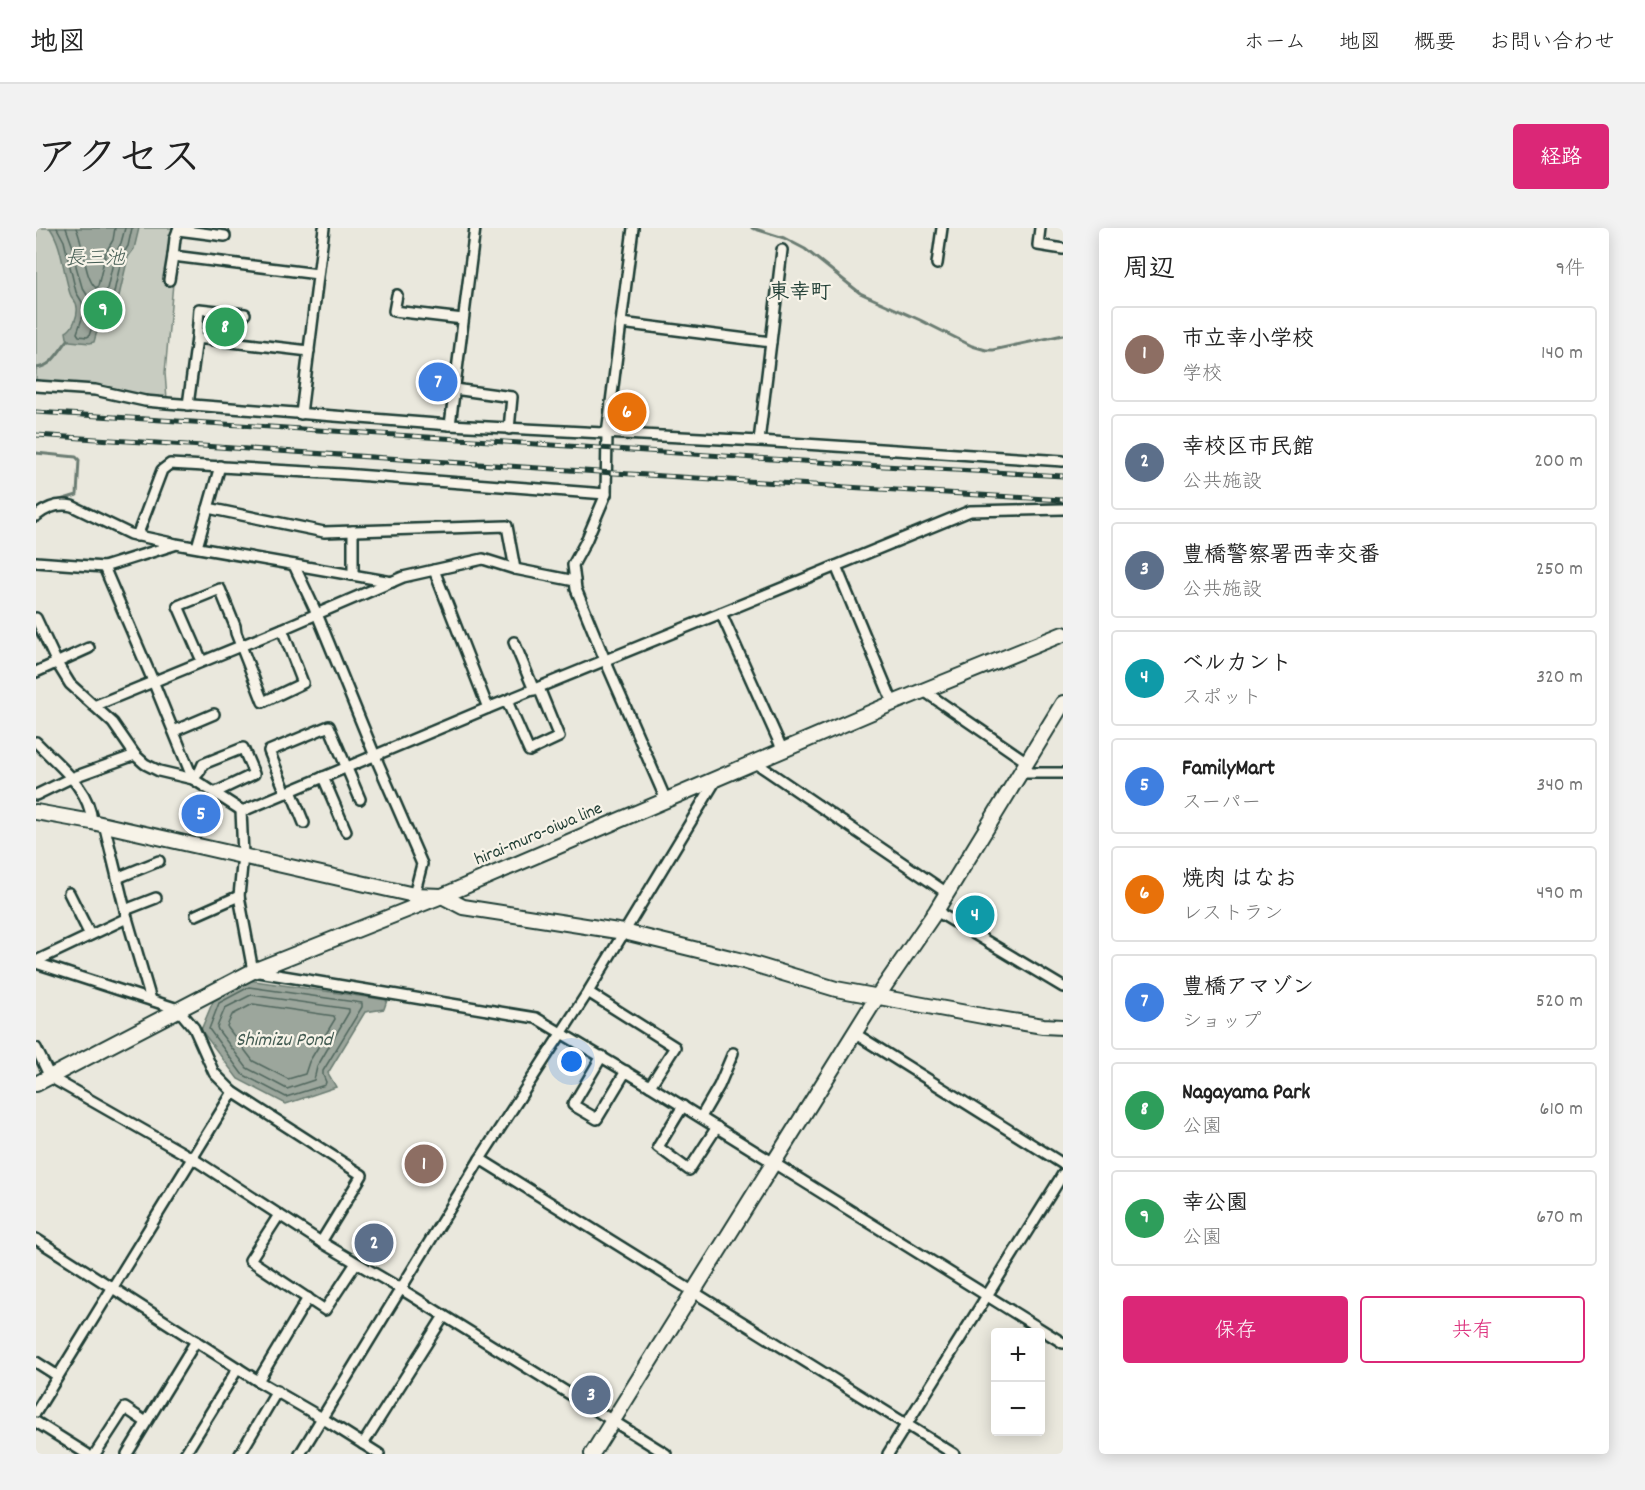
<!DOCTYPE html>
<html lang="ja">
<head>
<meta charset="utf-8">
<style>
  body { margin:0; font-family:Dekko,"Klee One",sans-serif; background:#f2f2f2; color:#222 }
  .controls { position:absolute; right:18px; bottom:18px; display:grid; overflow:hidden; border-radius:6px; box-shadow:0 3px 15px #0003 }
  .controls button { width:54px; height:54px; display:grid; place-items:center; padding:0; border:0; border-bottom:2px solid #e0e0e0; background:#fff; color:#222; font:30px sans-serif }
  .you { position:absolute; left:536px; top:834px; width:21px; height:21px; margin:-15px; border:4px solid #fff; border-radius:50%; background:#1a73e8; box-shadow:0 0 0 9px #1a73e833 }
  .badge { display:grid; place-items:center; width:39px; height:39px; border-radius:50%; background:#db2777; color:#fff; font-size:20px; font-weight:700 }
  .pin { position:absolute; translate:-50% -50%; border:3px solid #fff; box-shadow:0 2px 6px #0006 }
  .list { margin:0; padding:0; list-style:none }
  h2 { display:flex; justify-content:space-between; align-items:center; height:78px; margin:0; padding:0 24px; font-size:26px }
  h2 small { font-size:20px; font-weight:400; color:#767676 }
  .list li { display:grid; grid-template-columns:39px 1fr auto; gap:18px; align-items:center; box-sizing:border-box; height:96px; margin:0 12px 12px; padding:0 12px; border:2px solid #e0e0e0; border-radius:6px }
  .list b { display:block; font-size:22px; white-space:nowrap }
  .list p { margin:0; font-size:20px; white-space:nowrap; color:#767676 }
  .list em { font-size:20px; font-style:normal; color:#767676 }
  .actions { display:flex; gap:12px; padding:18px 24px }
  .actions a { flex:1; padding:14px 0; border:2px solid #db2777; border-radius:6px; text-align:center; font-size:21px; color:#db2777 }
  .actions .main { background:#db2777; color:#fff }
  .map { position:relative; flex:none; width:1027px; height:1226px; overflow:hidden; border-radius:6px }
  header { display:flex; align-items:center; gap:36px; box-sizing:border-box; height:84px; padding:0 30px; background:#fff; border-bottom:2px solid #e0e0e0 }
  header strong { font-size:28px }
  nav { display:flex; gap:33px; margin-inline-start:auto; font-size:21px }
  .intro { display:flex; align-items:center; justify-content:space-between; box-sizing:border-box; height:144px; padding:0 36px }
  h1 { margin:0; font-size:42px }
  .button { padding:15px 27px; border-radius:6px; background:#db2777; color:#fff; font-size:21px; font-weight:700 }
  main { display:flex; gap:36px; padding:0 36px }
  aside { flex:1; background:#fff; border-radius:6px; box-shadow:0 3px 15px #0003 }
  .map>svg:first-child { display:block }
  .green { fill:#c8ccc1; stroke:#74847a; stroke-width:1.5 }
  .water { fill:#9ca69c; stroke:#6a7c72; stroke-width:1.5 }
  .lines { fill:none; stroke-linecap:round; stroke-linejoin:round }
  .shore { stroke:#51675e; stroke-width:1.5 }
  .stream { stroke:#6a7c72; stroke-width:3 }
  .street-casing { stroke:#1f3d34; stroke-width:14 }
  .secondary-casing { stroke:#1f3d34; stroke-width:18 }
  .street { stroke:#f7f3e8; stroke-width:9 }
  .secondary { stroke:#f7f3e8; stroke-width:14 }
  .rail-casing { stroke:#1f3d34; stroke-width:5 }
  .rail { stroke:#f7f3e8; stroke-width:3; stroke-dasharray:9; stroke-linecap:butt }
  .labels { text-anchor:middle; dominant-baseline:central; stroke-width:4.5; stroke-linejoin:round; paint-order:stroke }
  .street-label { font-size:18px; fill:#1f3d34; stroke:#f7f3e8 }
  .water-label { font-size:20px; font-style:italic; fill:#445c53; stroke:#f7f3e8 }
  .quarter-label { font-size:21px; font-weight:bold; fill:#1f3d34; stroke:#f7f3e8 }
</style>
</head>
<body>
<header>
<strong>地図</strong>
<nav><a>ホーム</a><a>地図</a><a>概要</a><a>お問い合わせ</a></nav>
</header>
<div class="intro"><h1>アクセス</h1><a class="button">経路</a></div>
<main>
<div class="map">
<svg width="1027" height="1226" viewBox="0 0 1027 1226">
  <rect width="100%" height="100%" fill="#eae8dd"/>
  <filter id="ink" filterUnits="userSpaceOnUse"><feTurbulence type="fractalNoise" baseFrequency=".0167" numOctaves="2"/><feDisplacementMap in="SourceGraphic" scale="12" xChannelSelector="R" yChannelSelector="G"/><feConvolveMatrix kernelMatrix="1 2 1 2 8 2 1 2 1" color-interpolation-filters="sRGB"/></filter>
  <g filter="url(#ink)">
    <!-- green -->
    <polygon class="green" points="0,0 138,0 135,7 130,53 137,55 129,145 131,171 96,166 66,158 0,155"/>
    <!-- water -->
    <g class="water">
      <path d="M14,0H103L98,21L92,29L80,81L61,103L58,114L54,115L34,113L31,110L30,104C37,101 42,87 41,80C41,73 38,73 35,68C33,64 32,58 31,54C26,35 25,16 14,0Z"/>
      <polygon points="212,752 351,772 348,781 329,784 292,845 300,859 250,876 202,851 165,802 178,771"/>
    </g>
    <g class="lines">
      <!-- shore -->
      <g class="shore">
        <polyline points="21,0 28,13 40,64 46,74 48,85 41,105 43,108 51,109 53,108 56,99 75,78 86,28 92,18 96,0"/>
        <polyline points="30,0 38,22 40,38 46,59 53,70 55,83 58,84 68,74 79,26 85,15 89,0"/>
        <path d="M40,0C48,16 48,50 60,60L62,58L70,24L77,12L79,0"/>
        <polygon points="213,759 326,775 326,779 287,843 287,847 290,854 289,857 250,869 206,846 173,801 183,775"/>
        <polygon points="215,767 313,781 313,784 281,839 278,852 251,861 211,840 182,802 181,799 189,780"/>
        <polygon points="217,776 298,788 299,791 273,834 269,846 252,851 217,833 192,800 191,798 196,787"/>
      </g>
      <!-- stream -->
      <g class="stream">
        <polyline points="716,0 748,10 769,21 824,65 884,92 936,118 950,122 957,122 1027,107"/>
        <path d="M0,140C17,138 22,124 32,112"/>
        <polyline points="0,225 40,229 43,232 41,267 8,277 0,282"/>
        <polyline points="0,405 11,424"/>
      </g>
      <defs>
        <g id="street">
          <polyline points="143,0 139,10 137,28 282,46"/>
          <polyline points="597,0 571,206 570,266 550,313 537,337 540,361 569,432 630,572"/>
          <polyline points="1004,0 1002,17 1027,21"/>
          <polyline points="142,2 189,8"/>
          <polyline points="901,36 906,0"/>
          <polyline points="133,52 137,28"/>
          <polyline points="361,67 358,83 427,91"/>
          <polyline points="585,95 735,114 723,213"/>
          <polyline points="161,110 163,81 209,86"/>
          <polyline points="735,114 746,22"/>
          <polyline points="0,158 59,162 109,173 131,175 414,197 723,213 1027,233"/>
          <polyline points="418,161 476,169 473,201"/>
          <polyline points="152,177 161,110 273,123"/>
          <polyline points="265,186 288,0"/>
          <polyline points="414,197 439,0"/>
          <polyline points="172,280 288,304 471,298 479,341"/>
          <path d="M0,288C10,280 23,275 36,278L94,306L140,316L356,354"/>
          <polyline points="317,303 317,347"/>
          <polyline points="101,308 126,242 134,236 307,246 570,266"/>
          <polyline points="161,319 184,238"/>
          <polyline points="0,334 68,339 138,317"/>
          <polyline points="258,337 281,386 339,528 386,636 378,667"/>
          <polyline points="800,338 857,475"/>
          <polyline points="68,339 117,453 157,551 164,543 167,536 207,520 218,546 178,565"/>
          <polyline points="398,342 452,480"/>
          <polyline points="0,390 21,435 34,456 77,495 99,527 109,536 123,543 157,551 205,582 209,582 452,480 685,385"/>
          <polyline points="478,414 498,462"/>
          <polyline points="166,433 142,378 184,361 199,398 200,405 227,474 267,455 246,401"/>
          <polyline points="0,444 53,420"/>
          <polyline points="888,463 991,534"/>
          <polyline points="471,473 493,523 523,509 503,460"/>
          <polyline points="58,478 246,401 367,349 447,331 479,341 539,353"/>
          <polyline points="138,503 178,486"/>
          <path d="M0,514C22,537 54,560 56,594"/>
          <polyline points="747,523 685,385 934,283 1027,281"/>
          <polyline points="720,535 911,665"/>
          <polyline points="984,545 1027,545"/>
          <polyline points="287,549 310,603"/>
          <polyline points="255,563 268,595"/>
          <polyline points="250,565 233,523 293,498 324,571"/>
          <polyline points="0,567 35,550 99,527"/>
          <polyline points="205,582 207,627 203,668 217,743 500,790 614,858 1027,1115"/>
          <polyline points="68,596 91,690 115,772"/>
          <polyline points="81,650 123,633"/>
          <polyline points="33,665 54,707"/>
          <polyline points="89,682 120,670"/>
          <polyline points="900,683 1027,759"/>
          <polyline points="160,687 203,668"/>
          <polyline points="0,733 91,690"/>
          <polyline points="0,735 142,781 158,800 178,845 197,864 326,947 285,1014"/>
          <polyline points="552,764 639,819 614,858"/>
          <polyline points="818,805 1027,936"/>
          <polyline points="0,820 14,849 156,930 285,1014 365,1061 630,1226"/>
          <polyline points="566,828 537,877 561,891 590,843"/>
          <polyline points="647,878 622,919 653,942 681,899"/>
          <polyline points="665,889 683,858 697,825"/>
          <polyline points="444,931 918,1226"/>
          <polyline points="243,987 214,1032 289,1082 320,1035"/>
          <polyline points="0,1011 222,1153 286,1190 343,1226"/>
          <polyline points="0,1134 22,1148"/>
          <polyline points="222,1153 272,1070"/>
          <polyline points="0,1184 197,864"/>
          <polyline points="0,1194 51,1226"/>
          <polyline points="327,1216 408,1088"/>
          <polyline points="59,1226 89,1180 110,1194"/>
          <polyline points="91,1226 160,1113"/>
          <polyline points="149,1226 202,1140"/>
          <polyline points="204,1226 241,1163"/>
          <polyline points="264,1226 444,931 552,764 680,552"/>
          <polyline points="852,1226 1027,946"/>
        </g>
        <g id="secondary">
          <polyline points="0,584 56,594 378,667 406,668 427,679 588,704 707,733 800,761 952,789 1007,798 1027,799"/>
          <polyline points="0,856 217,743 406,668 857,475 1027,406"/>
          <polyline points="556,1226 841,769 900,683 1027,475"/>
        </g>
      </defs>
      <!-- street casing -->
      <use href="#street" class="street-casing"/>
      <!-- secondary casing -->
      <use href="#secondary" class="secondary-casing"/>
      <!-- street -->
      <use href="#street" class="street"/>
      <!-- secondary -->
      <use href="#secondary" class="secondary"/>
      <defs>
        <g id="rail">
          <polyline points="0,184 830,237 1027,248"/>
          <polyline points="0,207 578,245 1027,272"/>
        </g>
      </defs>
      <!-- rail casing -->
      <use href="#rail" class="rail-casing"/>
      <!-- rail -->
      <use href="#rail" class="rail"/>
    </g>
  </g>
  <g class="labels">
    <!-- street labels -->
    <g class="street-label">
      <text transform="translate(503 607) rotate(-23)">hirai-muro-oiwa line</text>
    </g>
    <!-- water labels -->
    <g class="water-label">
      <text x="59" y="32">長三池</text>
      <text x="248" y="813">Shimizu Pond</text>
    </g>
    <!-- quarter labels -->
    <g class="quarter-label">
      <text x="764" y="66">東幸町</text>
    </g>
  </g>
</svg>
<div class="controls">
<button>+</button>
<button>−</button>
</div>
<div class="you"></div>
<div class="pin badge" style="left:388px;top:936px;background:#8d6e63">1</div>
<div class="pin badge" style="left:338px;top:1015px;background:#5c6f8a">2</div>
<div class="pin badge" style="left:555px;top:1167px;background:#5c6f8a">3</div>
<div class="pin badge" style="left:939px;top:687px;background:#0f9aa8">4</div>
<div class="pin badge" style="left:165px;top:586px;background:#3f7fe0">5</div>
<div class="pin badge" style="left:591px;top:184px;background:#e8710a">6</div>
<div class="pin badge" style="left:402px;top:154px;background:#3f7fe0">7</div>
<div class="pin badge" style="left:189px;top:99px;background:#2e9e5b">8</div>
<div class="pin badge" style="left:67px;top:82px;background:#2e9e5b">9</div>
</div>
<aside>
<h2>周辺<small>9件</small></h2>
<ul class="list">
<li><span class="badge" style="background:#8d6e63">1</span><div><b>市立幸小学校</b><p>学校</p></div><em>140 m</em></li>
<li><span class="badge" style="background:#5c6f8a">2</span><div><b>幸校区市民館</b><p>公共施設</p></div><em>200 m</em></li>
<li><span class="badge" style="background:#5c6f8a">3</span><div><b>豊橋警察署西幸交番</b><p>公共施設</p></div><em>250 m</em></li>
<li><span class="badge" style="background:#0f9aa8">4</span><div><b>ベルカント</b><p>スポット</p></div><em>320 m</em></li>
<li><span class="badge" style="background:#3f7fe0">5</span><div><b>FamilyMart</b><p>スーパー</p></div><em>340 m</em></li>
<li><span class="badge" style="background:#e8710a">6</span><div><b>焼肉 はなお</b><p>レストラン</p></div><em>490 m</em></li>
<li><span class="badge" style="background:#3f7fe0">7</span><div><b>豊橋アマゾン</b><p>ショップ</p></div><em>520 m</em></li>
<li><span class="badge" style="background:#2e9e5b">8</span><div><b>Nagayama Park</b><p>公園</p></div><em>610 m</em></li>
<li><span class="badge" style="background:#2e9e5b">9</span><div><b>幸公園</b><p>公園</p></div><em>670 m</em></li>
</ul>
<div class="actions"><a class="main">保存</a><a>共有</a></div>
</aside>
</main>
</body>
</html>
